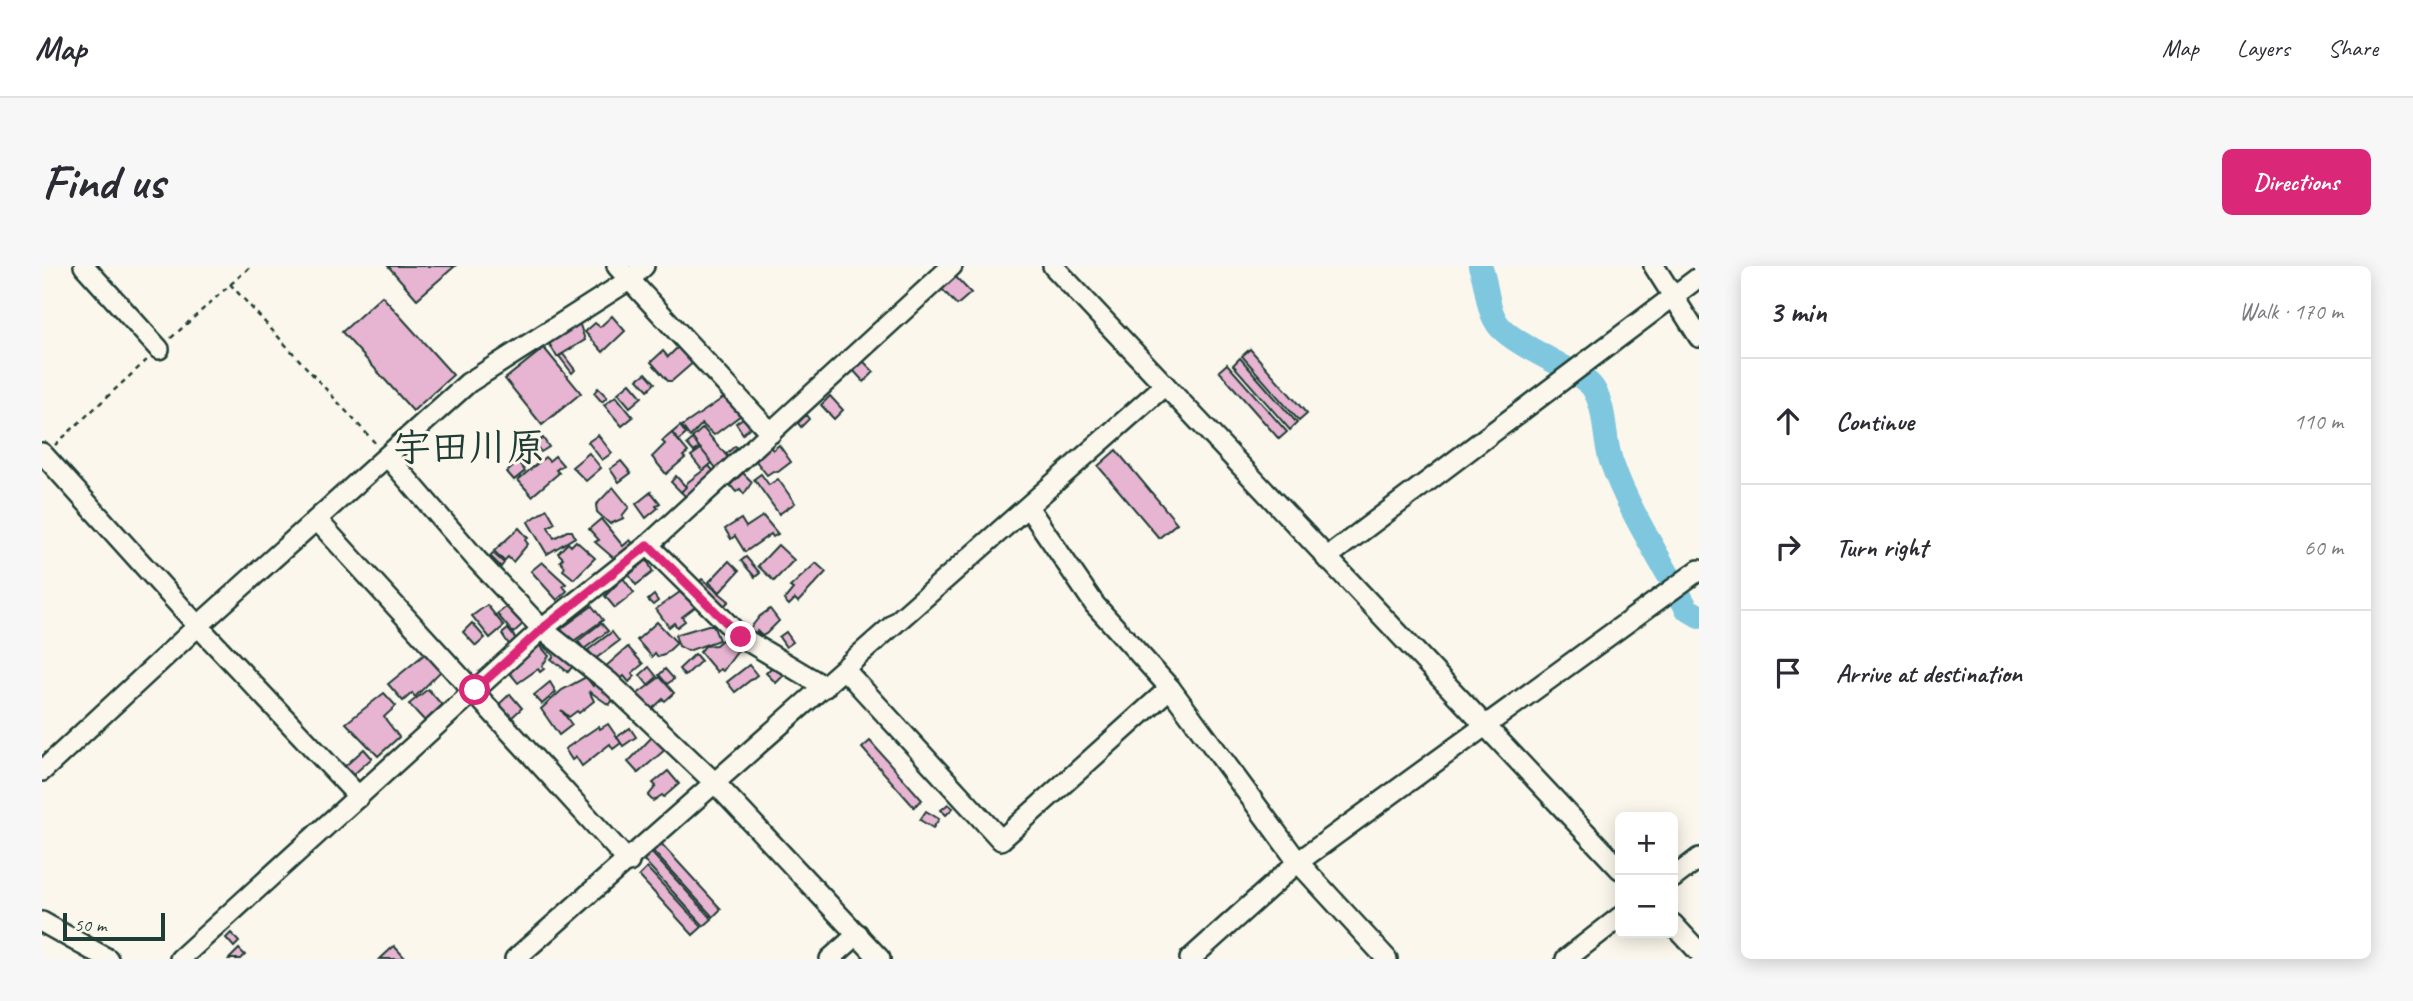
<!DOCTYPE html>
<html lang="en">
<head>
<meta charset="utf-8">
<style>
  body { margin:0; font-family:Caveat,"Klee One",sans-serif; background:#f7f7f7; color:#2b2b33 }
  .controls { position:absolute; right:21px; bottom:21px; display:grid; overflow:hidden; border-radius:10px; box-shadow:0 4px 18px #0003 }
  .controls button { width:63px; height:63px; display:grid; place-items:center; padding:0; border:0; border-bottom:2px solid #e1e1e2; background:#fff; color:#2b2b33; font:35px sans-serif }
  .scale { position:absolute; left:21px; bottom:18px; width:102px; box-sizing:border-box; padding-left:7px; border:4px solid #1f3d34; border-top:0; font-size:19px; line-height:24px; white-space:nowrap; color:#1f3d34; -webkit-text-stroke:5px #fbf7ec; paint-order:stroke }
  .stop { position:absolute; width:21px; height:21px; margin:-16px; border:5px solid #db2777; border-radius:50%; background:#fff }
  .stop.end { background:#db2777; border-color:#fff; box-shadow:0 2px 7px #0008 }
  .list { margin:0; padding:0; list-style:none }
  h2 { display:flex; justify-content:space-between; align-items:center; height:91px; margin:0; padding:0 28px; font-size:30px }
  h2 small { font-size:23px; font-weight:400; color:#7c7c81 }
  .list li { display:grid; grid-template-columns:46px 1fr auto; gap:21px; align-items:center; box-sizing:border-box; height:126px; padding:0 28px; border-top:2px solid #e1e1e2 }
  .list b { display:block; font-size:26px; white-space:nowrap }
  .list em { font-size:23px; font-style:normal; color:#7c7c81 }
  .icon { flex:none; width:38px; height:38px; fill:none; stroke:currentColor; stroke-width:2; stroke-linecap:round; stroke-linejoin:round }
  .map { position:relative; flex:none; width:1657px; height:693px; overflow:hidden; border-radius:10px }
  header { display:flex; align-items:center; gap:42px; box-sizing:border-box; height:98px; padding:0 35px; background:#fff; border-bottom:2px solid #e1e1e2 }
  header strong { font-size:33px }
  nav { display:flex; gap:38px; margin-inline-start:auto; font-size:24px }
  .intro { display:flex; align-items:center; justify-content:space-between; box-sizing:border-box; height:168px; padding:0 42px }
  h1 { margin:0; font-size:49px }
  .button { padding:18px 32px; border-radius:10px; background:#db2777; color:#fff; font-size:24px; font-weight:700 }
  main { display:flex; gap:42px; padding:0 42px }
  aside { flex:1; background:#fff; border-radius:10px; box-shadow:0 4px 18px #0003 }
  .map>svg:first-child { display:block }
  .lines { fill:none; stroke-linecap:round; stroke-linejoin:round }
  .river { stroke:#7ec7de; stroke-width:24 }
  .building { fill:#e7b4d2; stroke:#1f3d34; stroke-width:2 }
  .minor-casing { stroke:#1f3d34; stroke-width:24 }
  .path { stroke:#1f3d34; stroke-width:2.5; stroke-dasharray:5 5; stroke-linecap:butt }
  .minor { stroke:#fbf7ec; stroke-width:19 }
  .route { stroke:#db2777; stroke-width:9 }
  .labels { text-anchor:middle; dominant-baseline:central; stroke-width:6; stroke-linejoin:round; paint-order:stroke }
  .quarter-label { font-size:38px; font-weight:bold; fill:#1f3d34; stroke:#fbf7ec }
</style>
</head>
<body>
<header>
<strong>Map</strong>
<nav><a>Map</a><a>Layers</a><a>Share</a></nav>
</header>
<div class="intro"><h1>Find us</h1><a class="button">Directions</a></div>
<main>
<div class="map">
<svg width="1657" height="693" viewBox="0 0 1657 693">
  <rect width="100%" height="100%" fill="#fbf7ec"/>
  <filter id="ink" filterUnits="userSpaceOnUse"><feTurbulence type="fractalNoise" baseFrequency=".0143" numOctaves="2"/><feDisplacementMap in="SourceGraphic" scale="14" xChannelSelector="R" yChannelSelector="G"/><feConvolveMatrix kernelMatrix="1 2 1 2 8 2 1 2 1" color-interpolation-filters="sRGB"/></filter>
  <g filter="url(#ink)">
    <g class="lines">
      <!-- river -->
      <path class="river" d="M1438,0C1446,19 1444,45 1458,61C1478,83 1540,105 1551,122C1565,144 1561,171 1569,195C1587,246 1620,295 1645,343L1657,350"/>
    </g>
    <!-- building -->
    <g class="building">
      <polygon points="346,0 413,0 375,33"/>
      <polygon points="910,7 929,27 915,39 897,20"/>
      <polygon points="340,30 411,109 371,145 300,66"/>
      <polygon points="570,50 583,65 561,86 543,66 553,57 558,61"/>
      <polygon points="537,56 543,74 515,91 507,77"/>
      <polygon points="638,79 653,95 630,115 626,115 609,96 621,85 626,91"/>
      <polygon points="502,82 539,127 500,159 463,113"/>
      <polygon points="1208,83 1265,148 1257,155 1200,90"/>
      <polygon points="521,88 533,104 530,107 517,90"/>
      <polygon points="1198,92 1255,157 1248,164 1191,99"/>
      <polygon points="820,94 832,106 822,116 810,103"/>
      <polygon points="1185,98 1245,166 1237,173 1177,105"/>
      <polygon points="604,107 613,117 606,124 596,113"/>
      <polygon points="588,117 600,131 588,141 576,127"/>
      <polygon points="556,122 565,131 560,136 552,127"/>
      <polygon points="574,130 591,151 580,160 562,139"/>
      <polygon points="684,130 699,149 672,169 660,158 648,171 640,160"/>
      <polygon points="788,130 801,144 792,153 779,139"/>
      <polygon points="764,149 767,153 759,161 756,157"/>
      <polygon points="701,152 708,161 701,168 694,157"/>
      <polygon points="638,160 644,168 636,175 630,167"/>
      <polygon points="661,162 690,196 678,207 650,172"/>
      <polygon points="630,167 646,186 641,190 643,192 624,208 610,191 623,178 620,175"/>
      <polygon points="556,169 570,187 560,194 546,176"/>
      <polygon points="501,172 507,181 499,186 493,178"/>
      <polygon points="651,173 657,182 652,186 645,178"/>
      <polygon points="737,179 749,196 736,206 731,205 725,209 714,195 728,181 731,184"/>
      <polygon points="693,180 696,183 701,181 691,196 684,188"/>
      <polygon points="659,183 670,197 661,205 649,190"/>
      <polygon points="1074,184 1135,257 1117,272 1056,200"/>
      <polygon points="547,187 559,202 544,215 530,201"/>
      <polygon points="513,190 521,199 514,204 517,207 490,230 476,214 503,191 507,195"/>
      <polygon points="579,195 589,207 577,216 568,203"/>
      <polygon points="476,196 483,205 472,214 465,206"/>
      <polygon points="667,200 676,210 649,236 639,226 646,216"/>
      <polygon points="701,207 710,216 702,228 698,223 694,226 688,219"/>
      <polygon points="719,208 727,219 736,213 753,237 737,248 712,213"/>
      <polygon points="634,210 644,221 639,226 629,216"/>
      <polygon points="571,221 587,241 580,250 582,252 568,258 555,246 554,239"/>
      <polygon points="609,226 618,237 614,240 616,242 604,252 594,238"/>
      <polygon points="505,243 513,257 506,261 512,272 525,265 530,265 533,271 505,288 486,256"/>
      <polygon points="721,250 736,268 731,271 729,268 703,286 693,270 689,273 683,263 699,253 704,261"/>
      <polygon points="559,253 581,280 588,274 593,280 575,295 553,276 557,274 547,263"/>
      <polygon points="477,262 486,272 483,274 486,278 471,296 466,291 462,295 452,285"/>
      <polygon points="534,275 553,292 532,313 521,304 523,301 518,295 521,292 516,287 526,277 529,280"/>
      <polygon points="736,279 752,294 732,315 716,300"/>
      <polygon points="451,287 462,297 459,301 448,290"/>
      <polygon points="704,291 718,307 713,311 699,295"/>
      <polygon points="605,294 611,306 594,319 587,309"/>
      <polygon points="687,295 697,305 678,326 667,316"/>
      <polygon points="500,296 524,318 521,320 525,325 515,334 489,305"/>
      <polygon points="774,297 784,306 756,336 753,333 747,339 742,334 751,323 748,321"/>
      <polygon points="581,312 592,327 573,342 563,330"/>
      <polygon points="660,313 687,335 680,342 656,317"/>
      <polygon points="638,326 653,341 640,351 643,355 635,361 632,357 627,361 614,343"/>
      <polygon points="612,329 616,335 611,339 606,334"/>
      <polygon points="445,339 462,360 448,372 430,350"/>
      <polygon points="467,339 482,357 471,367 455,348"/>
      <polygon points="550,340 561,354 529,377 519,363"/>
      <polygon points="728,343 737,355 724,368 720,370 715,365 711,370 707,364 718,350"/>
      <polygon points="615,356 635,377 622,389 616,391 613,387 610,391 595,374"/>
      <polygon points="430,357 443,372 434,380 421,366"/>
      <polygon points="559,357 566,365 542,383 536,375"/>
      <polygon points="666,359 671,359 677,374 646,385 637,380 633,369"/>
      <polygon points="466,363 475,374 468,380 460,368"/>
      <polygon points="570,366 577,375 553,393 546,384"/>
      <polygon points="744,366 751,376 744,381 737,371"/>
      <polygon points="504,371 535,395 526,406 509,393 512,390 499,378"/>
      <polygon points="681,373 688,374 698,382 681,405 678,403 675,406 658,386 663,380 674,379"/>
      <polygon points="496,377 507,390 500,400 502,403 498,406 496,403 476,417 467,406"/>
      <polygon points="586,381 601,398 590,407 593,410 587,416 582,410 576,416 563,401"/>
      <polygon points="384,387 399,405 373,431 370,427 361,435 346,418"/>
      <polygon points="653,388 659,395 643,410 637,403"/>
      <polygon points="733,398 743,408 734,417 724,407"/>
      <polygon points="707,399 715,409 693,426 685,416"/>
      <polygon points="607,401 615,411 606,419 598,409"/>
      <polygon points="623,403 632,413 625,418 617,409"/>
      <polygon points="544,411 551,420 556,416 572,433 567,439 547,425 552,435 537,447 535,445 527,451 519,444 530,459 517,469 499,443 520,424"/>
      <polygon points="618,411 632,427 623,435 621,433 608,445 590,432"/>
      <polygon points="508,416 514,426 500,438 492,429"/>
      <polygon points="386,423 400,439 383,455 367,438"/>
      <polygon points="342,427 354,440 342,451 357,471 336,490 304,457"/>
      <polygon points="468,428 480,442 466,455 454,441"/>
      <polygon points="566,458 579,477 571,483 568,478 540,500 534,491 530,494 523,483 557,460 558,463"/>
      <polygon points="588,462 594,471 581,480 575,471"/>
      <polygon points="611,470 624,483 596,507 586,496"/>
      <polygon points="828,475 880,534 872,541 820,482"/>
      <polygon points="322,483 330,492 310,510 301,502"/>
      <polygon points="626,505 637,518 622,531 620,529 611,535 606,530 614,520 611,517"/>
      <polygon points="906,538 911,542 904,549 899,544"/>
      <polygon points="884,545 897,553 891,562 878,554"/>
      <polygon points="616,574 679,643 671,651 608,582"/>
      <polygon points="607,584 670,653 662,660 599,591"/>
      <polygon points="605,602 660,661 651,669 597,610"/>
      <polygon points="189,667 197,676 192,681 184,672"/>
      <polygon points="352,680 364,693 338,693"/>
      <polygon points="197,683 203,689 199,693 187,693"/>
    </g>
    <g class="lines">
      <defs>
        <g id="minor">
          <polyline points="42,0 117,83"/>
          <polyline points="575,0 729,167"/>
          <polyline points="1011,0 1578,603"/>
          <polyline points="1612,0 1657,71"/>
          <polyline points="0,187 156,360 317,531"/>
          <polyline points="346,191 435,294 500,363 567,416 674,518 838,693"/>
          <polyline points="986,241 1053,339 1128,422 1256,596 1345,693"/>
          <polyline points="275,254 587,596"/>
          <polyline points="606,279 699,371 783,421"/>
          <polyline points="1284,292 1657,11"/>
          <polyline points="803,404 959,574 1128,422"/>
          <polyline points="0,505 156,360 426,117 587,14 602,0"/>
          <polyline points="1631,612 1657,592"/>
          <polyline points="0,656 66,693"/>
          <polyline points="1631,658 1657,686"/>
          <polyline points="138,693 500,363 606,279 910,0"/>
          <polyline points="473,693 1123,119"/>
          <polyline points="788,693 816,668"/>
          <polyline points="1148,693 1256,596 1657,304"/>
          <polyline points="1524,693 1578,651"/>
        </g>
      </defs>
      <!-- minor casing -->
      <use href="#minor" class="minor-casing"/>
      <!-- path -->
      <g class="path">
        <polyline points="188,18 335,179"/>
        <polyline points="129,72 209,0"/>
        <polyline points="13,179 106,93"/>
      </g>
      <!-- minor -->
      <use href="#minor" class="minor"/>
    </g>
  </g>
  <g class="lines" filter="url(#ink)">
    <!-- route -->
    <polyline class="route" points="433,424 500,363 606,279 699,371"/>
  </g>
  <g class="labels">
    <!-- quarter labels -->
    <g class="quarter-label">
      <text x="427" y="181">宇田川原</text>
    </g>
  </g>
</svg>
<div class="controls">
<button>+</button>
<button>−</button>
</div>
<div class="scale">50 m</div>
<div class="stop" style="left:433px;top:424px"></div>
<div class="stop end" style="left:699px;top:371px"></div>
</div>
<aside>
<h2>3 min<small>Walk · 170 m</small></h2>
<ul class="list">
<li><svg class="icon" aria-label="ahead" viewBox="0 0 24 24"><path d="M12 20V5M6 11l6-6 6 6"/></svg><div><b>Continue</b></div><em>110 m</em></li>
<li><svg class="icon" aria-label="right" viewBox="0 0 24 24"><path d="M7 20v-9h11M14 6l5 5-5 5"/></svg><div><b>Turn right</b></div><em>60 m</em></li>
<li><svg class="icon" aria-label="arrive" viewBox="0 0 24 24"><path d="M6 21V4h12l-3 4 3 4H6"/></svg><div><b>Arrive at destination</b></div></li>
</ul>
</aside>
</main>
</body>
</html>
